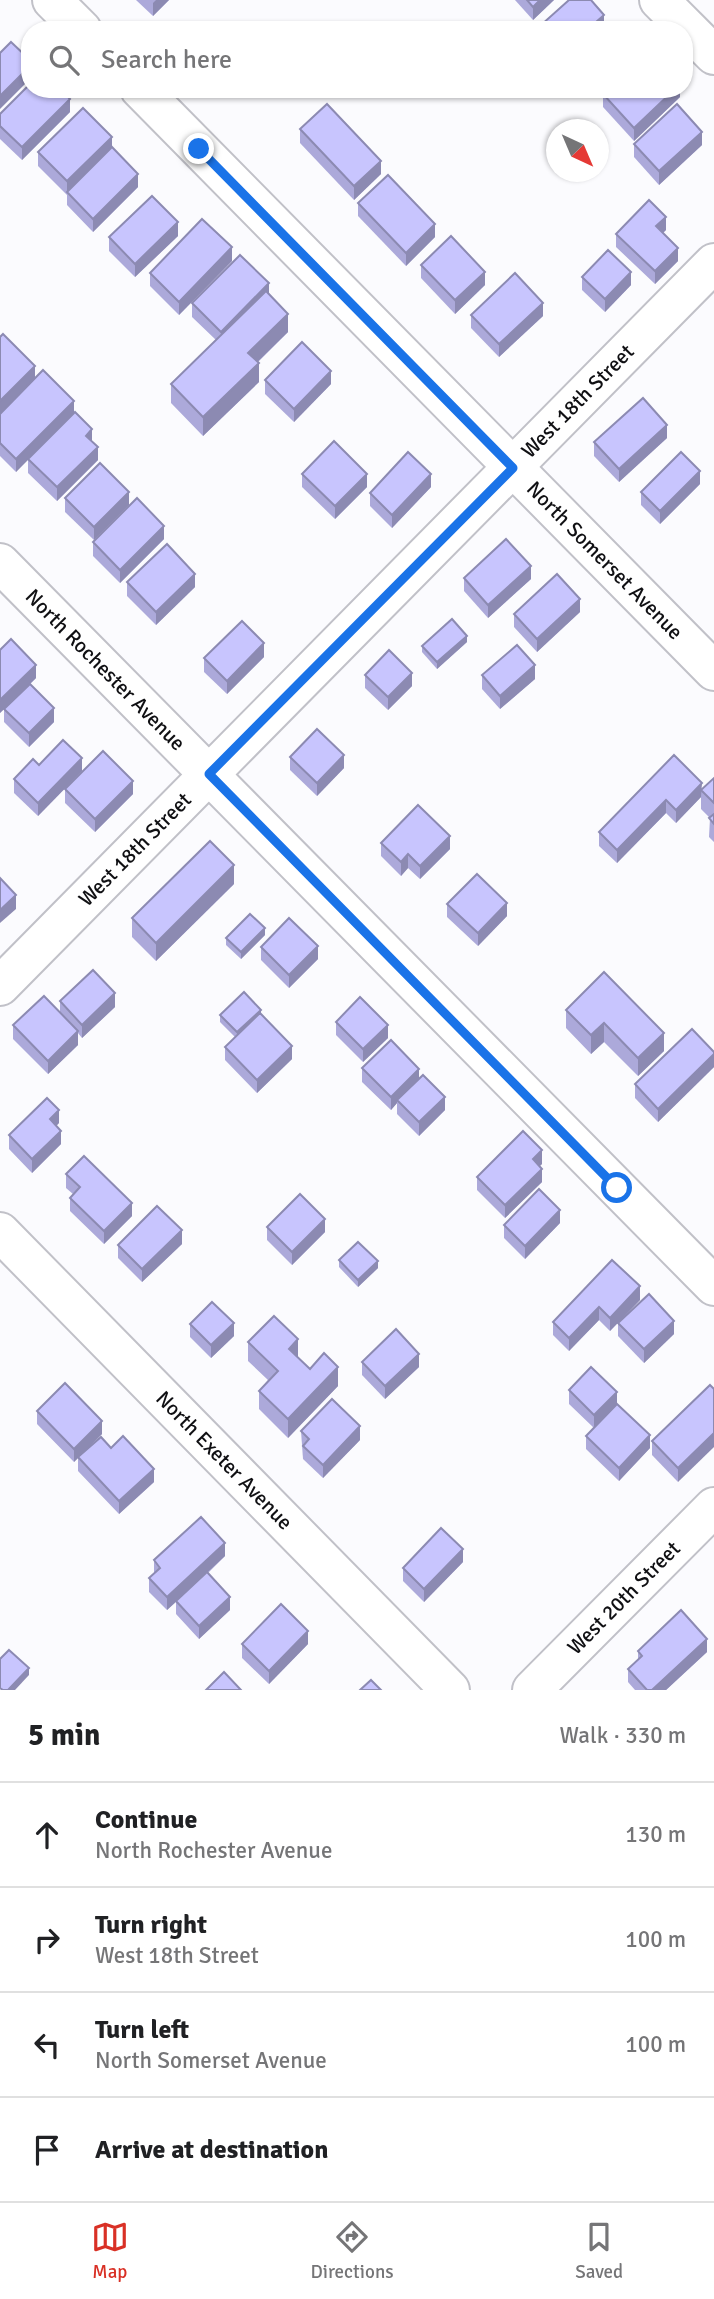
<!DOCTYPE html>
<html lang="en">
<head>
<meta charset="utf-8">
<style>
  body { margin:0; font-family:Signika,sans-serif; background:#f2f2f2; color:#202124 }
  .compass { position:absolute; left:546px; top:119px; width:63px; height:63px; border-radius:50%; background:#fff; box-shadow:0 2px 5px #0004; rotate:136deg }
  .stop { position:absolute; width:21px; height:21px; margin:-16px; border:5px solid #1a73e8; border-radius:50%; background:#fff }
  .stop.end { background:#1a73e8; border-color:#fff; box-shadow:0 2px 7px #0008 }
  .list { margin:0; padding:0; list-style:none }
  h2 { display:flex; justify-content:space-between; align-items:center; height:91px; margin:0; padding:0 28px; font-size:30px }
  h2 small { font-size:23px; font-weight:400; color:#757577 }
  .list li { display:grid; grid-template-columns:46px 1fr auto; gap:21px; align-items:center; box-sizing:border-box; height:105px; padding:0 28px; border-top:2px solid #e0e0e0 }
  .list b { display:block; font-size:26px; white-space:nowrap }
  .list p { margin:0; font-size:23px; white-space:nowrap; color:#757577 }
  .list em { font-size:23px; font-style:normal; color:#757577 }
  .icon { flex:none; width:38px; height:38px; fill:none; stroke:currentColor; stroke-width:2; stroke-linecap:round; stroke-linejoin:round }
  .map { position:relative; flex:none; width:714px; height:1690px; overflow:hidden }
  .search { position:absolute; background:#fff; box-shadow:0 2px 5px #0004; left:21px; right:21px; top:21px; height:77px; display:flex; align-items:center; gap:18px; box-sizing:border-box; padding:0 24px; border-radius:28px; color:#757577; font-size:26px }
  .sheet { height:511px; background:#fff }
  nav { display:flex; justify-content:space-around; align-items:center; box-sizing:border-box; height:98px; border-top:2px solid #e0e0e0; background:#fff; font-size:19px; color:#757577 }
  nav a { display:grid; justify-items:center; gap:4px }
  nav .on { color:#d93025 }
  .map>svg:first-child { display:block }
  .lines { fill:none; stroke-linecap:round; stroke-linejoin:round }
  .minor-casing { stroke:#c1c1c8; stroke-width:42 }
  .minor { stroke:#fff; stroke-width:38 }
  .wall { fill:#aca9da }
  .shaded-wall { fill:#8c8ab2 }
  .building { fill:#c8c5fe; stroke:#8c8ab2; stroke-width:2 }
  .route { stroke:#1a73e8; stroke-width:9 }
  .labels { text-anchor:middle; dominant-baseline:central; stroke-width:6; stroke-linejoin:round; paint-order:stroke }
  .street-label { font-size:21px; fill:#101013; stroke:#fff }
</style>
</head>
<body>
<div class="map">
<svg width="714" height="1690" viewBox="0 0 714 1690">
  <rect width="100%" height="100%" fill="#fbfbfe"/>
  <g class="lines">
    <defs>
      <g id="minor">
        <polyline points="52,0 82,30"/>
        <polyline points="659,0 714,55"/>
        <path id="s1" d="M140,89L714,671"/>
        <path id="s2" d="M0,563L714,1286"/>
        <path id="s3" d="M0,986L714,263"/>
        <path id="s4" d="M0,1232L450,1690"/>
        <path id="s5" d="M532,1690L714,1507"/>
      </g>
    </defs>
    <!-- minor casing -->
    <use href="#minor" class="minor-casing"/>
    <!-- minor -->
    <use href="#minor" class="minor"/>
  </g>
  <!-- wall -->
  <g class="wall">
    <polygon points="136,0 169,0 153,16"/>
    <polygon points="515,0 554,0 533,20"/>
    <polygon points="680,89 680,97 634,141 603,107 603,94"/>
    <polygon points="70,112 22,160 0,139 0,114"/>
    <polygon points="300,129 381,174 354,200 300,143"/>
    <polygon points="634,144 702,145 659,185 634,157"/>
    <polygon points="112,148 138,187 93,232 67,205 67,195 38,166 38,152"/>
    <polygon points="358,203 435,237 406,266 358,216"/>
    <polygon points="666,230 663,233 678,261 655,284 616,247 616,234"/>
    <polygon points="178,236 135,277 109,251 109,237"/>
    <polygon points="232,261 179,315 150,286 150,273"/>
    <polygon points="421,265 485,285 455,314 421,278"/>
    <polygon points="582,277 631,285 605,312 582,290"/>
    <polygon points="269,295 288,332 258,362 259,382 203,436 171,403 171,384 216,340 192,317 192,303"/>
    <polygon points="471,315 543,316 499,357 471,328"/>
    <polygon points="0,337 35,379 74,413 92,442 98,460 57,501 28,473 28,459 16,472 0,456"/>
    <polygon points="265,380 331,384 294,422 265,394"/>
    <polygon points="667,438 619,482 594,456 594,442"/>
    <polygon points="302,474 367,487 335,519 302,487"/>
    <polygon points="700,484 660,524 641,505 641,492"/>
    <polygon points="431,487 392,528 370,506 370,493"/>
    <polygon points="65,498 129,505 94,540 65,512"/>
    <polygon points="164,539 120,583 93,556 93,542"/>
    <polygon points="464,578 531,579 488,618 464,591"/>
    <polygon points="127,582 195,587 156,625 127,596"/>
    <polygon points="580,612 537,652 514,627 514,614"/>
    <polygon points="467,642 437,669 422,652 422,646"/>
    <polygon points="0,650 36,678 30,684 54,722 29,747 4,722 4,709 0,713"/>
    <polygon points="264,657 227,694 204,672 204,658"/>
    <polygon points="365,675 412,686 388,710 365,688"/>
    <polygon points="482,675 535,679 500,709 482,689"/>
    <polygon points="674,755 702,789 714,778 714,842 709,837 710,818 701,809 701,797 676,823 666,813 617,863 599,846 599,832"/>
    <polygon points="290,757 344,768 317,796 290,770"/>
    <polygon points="82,771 38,816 14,793 14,779"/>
    <polygon points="65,789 133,794 95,832 65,803"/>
    <polygon points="381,843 450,849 420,879 408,868 401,876 381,856"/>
    <polygon points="234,884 156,961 132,937 132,918"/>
    <polygon points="447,904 507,916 478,946 447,917"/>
    <polygon points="265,935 241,959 226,945 226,938"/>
    <polygon points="261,947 318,959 289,988 261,960"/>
    <polygon points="604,972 664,1051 638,1076 604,1042 591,1054 566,1028 566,1010"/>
    <polygon points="60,1001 115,1007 82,1038 78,1033 78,1045 48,1074 13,1039 13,1025 60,1013"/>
    <polygon points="261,1014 292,1059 257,1093 225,1060 225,1047 235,1037 220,1022 220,1015"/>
    <polygon points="336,1022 388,1038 363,1062 336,1035"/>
    <polygon points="714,1052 714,1067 658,1122 635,1098 635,1084"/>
    <polygon points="362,1068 419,1079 445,1110 419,1136 397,1114 397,1103 391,1110 362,1082"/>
    <polygon points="59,1123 56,1126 61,1144 32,1173 9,1149 9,1135"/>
    <polygon points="542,1164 539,1166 542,1182 505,1218 477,1190 477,1177"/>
    <polygon points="66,1174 132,1216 104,1244 70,1211 70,1198 73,1194 66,1188"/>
    <polygon points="560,1223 525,1259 504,1238 504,1225"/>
    <polygon points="267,1227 325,1232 292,1265 267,1240"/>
    <polygon points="182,1244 142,1282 118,1258 118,1245"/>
    <polygon points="339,1260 378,1268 358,1287 339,1267"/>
    <polygon points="612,1260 640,1300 610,1331 599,1320 569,1351 553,1335 553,1322"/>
    <polygon points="618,1323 674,1334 644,1363 618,1336"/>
    <polygon points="190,1324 234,1336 211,1358 190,1337"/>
    <polygon points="248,1342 298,1358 310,1369 338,1386 288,1438 259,1409 259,1391 268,1380 248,1361"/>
    <polygon points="362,1362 419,1367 385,1399 362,1375"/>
    <polygon points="710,1385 678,1482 652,1455 652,1441"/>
    <polygon points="569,1390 617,1404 650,1448 619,1481 586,1449 586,1436 594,1428 569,1404"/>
    <polygon points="37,1411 102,1434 84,1452 111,1448 154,1482 119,1514 78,1471 78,1458 74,1462 37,1424"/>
    <polygon points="301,1431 360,1440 323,1478 303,1459"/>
    <polygon points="225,1556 208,1573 230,1610 199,1639 176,1614 176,1602 167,1610 149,1592 149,1578 154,1574 154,1560"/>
    <polygon points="463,1562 424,1602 403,1581 403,1568"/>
    <polygon points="242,1644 308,1644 269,1684 242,1658"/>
    <polygon points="638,1651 707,1652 666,1690 635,1690 628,1682 628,1669 638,1660"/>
  </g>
  <!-- shaded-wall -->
  <g class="shaded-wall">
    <polygon points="156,0 169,0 153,16 153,3"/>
    <polygon points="540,0 554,0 533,20 533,7"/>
    <polygon points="604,15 604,28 602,30 587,30"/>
    <polygon points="30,66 30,79 0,109 0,96"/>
    <polygon points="675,89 680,89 680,97 634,141 634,128"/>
    <polygon points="70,99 70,112 22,160 22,147"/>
    <polygon points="702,132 702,145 659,185 659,171"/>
    <polygon points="112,137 112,151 67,192 67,195 67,181"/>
    <polygon points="381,161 381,174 354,200 354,186"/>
    <polygon points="138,174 138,187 93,232 93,219"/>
    <polygon points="666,217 666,230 656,239 656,226"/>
    <polygon points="178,222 178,236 135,277 135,264"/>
    <polygon points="435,224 435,237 406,266 406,253"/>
    <polygon points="232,247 232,261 179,315 179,302"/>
    <polygon points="678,248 678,261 655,284 655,271"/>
    <polygon points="485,272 485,285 455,314 455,300"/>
    <polygon points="631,272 631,285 605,312 605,299"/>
    <polygon points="269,283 269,297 221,345 221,332"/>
    <polygon points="543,303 543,316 499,357 499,344"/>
    <polygon points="288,314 288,332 248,371 248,353"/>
    <polygon points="259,363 259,382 203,436 203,417"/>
    <polygon points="35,366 35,379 0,414 0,401"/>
    <polygon points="331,371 331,384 294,422 294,409"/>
    <polygon points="74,401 74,414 16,472 16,459"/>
    <polygon points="667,425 667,438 619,482 619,469"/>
    <polygon points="92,429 92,442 86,436"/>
    <polygon points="98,447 98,460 57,501 57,487"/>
    <polygon points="700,471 700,484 660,524 660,511"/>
    <polygon points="367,474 367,487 335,519 335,506"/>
    <polygon points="431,474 431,487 392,528 392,515"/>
    <polygon points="129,492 129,505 94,540 94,527"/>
    <polygon points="164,526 164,539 120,583 120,570"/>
    <polygon points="531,566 531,579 488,618 488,605"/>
    <polygon points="195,574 195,587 156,625 156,612"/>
    <polygon points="580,599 580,612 537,652 537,639"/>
    <polygon points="467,636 467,642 437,669 437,662"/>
    <polygon points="264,643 264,657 227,694 227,681"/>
    <polygon points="36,665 36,678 0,713 0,700"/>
    <polygon points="535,665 535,679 500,709 500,696"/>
    <polygon points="412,673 412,686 388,710 388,697"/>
    <polygon points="54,708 54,722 29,747 29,733"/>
    <polygon points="344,755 344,768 317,796 317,783"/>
    <polygon points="82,758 82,771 38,816 38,803"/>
    <polygon points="133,781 133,794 95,832 95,819"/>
    <polygon points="702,783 701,797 676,823 676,810"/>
    <polygon points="666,800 666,813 617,863 617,850"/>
    <polygon points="450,836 450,849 420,879 420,866"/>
    <polygon points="408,854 408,868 401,876 401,862"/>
    <polygon points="234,865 234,884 156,961 156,943"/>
    <polygon points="16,895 16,909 0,923 0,910"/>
    <polygon points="507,903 507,916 478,946 478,933"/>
    <polygon points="265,928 265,935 241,959 241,952"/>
    <polygon points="318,946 318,959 289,988 289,975"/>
    <polygon points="115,993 115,1007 82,1038 82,1025"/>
    <polygon points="261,1010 261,1017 237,1039 237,1032"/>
    <polygon points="604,1023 604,1042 591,1054 591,1035"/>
    <polygon points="388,1025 388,1038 363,1062 363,1049"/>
    <polygon points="78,1031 78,1045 48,1074 48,1061"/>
    <polygon points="664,1033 664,1051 638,1076 638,1058"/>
    <polygon points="292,1046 292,1059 257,1093 257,1080"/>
    <polygon points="714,1054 714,1067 658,1122 658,1109"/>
    <polygon points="419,1069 419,1082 397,1100 397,1103 391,1110 391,1097"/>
    <polygon points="445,1097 445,1110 419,1136 419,1122"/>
    <polygon points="59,1110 59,1123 50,1132 50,1119"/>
    <polygon points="61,1131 61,1144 32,1173 32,1159"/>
    <polygon points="542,1150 542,1164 533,1173 533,1159"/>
    <polygon points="542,1169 542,1182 505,1218 505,1205"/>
    <polygon points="132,1203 132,1216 104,1244 104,1231"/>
    <polygon points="560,1210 560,1223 525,1259 525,1246"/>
    <polygon points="325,1219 325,1232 292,1265 292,1252"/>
    <polygon points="182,1230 182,1244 142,1282 142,1269"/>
    <polygon points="378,1261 378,1268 358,1287 358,1280"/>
    <polygon points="640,1286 640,1300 610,1331 610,1318"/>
    <polygon points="599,1307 599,1320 569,1351 569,1338"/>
    <polygon points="674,1321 674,1334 644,1363 644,1349"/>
    <polygon points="234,1323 234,1336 211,1358 211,1345"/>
    <polygon points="298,1339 298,1358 289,1349"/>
    <polygon points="419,1354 419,1367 385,1399 385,1386"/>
    <polygon points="338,1367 338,1386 288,1438 288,1419"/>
    <polygon points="617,1392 617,1405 594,1428 594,1415"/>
    <polygon points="102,1421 102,1434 74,1462 74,1449"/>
    <polygon points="360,1426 360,1440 323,1478 323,1465"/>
    <polygon points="714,1433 714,1447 678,1482 678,1468"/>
    <polygon points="650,1435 650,1448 619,1481 619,1468"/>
    <polygon points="154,1469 154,1482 119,1514 119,1501"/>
    <polygon points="225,1543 225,1556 167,1610 167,1597"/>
    <polygon points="463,1549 463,1562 424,1602 424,1589"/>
    <polygon points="230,1597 230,1610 199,1639 199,1626"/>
    <polygon points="308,1631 308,1644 269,1684 269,1671"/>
    <polygon points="707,1639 707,1652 666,1690 652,1690"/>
    <polygon points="29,1668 29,1675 15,1690 8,1690"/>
  </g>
  <!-- building -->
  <g class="building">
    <polygon points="527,0 540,0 533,7"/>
    <polygon points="569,0 591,0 604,15 587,30 545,30 541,25"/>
    <polygon points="11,42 30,60 30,66 0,96 0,53"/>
    <polygon points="30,84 30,89 60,89 70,99 22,147 0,126 0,114"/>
    <polygon points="608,89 675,89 634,128 603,94"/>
    <polygon points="327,104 381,161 354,186 300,129"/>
    <polygon points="677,104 702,132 659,171 634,144"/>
    <polygon points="83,108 112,137 67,181 38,152"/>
    <polygon points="112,147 138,174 93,219 67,192"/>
    <polygon points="388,175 435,224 406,253 358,203"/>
    <polygon points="152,196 178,222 135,264 109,237"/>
    <polygon points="649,200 666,217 656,226 678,248 655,271 616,234"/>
    <polygon points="202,219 232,247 179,302 150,273"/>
    <polygon points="451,236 485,272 455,300 421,265"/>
    <polygon points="608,250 631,272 605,299 582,277"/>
    <polygon points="240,255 269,283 221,332 192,303"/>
    <polygon points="515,273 543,303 499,344 471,315"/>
    <polygon points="266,291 288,314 248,353 259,363 203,417 171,384"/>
    <polygon points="3,334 35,366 0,401 0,337"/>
    <polygon points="302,342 331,371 294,409 265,380"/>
    <polygon points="43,370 74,401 16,459 0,443 0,414"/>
    <polygon points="643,398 667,425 619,469 594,442"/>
    <polygon points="75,412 92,429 86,436 98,447 57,487 28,459"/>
    <polygon points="334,441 367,474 335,506 302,474"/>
    <polygon points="408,452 431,474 392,515 370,493"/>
    <polygon points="681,452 700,471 660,511 641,492"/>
    <polygon points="100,463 129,492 94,527 65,498"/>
    <polygon points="137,498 164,526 120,570 93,542"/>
    <polygon points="506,539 531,566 488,605 464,578"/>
    <polygon points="167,544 195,574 156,612 127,582"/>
    <polygon points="557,574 580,599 537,639 514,614"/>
    <polygon points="452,619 467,636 437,662 422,646"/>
    <polygon points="242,621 264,643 227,681 204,658"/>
    <polygon points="11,639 36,665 0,700 0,650"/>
    <polygon points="517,645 535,665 500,696 482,675"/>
    <polygon points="389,650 412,673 388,697 365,675"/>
    <polygon points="30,684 54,708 29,733 4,709"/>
    <polygon points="317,729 344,755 317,783 290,757"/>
    <polygon points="63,740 82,758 38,803 14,779 33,759 39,765"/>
    <polygon points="103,751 133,781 95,819 65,789"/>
    <polygon points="674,755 702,783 676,810 666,800 617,850 599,832"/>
    <polygon points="714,778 714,803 701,790"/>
    <polygon points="418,805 450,836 420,866 408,854 401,862 381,843"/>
    <polygon points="714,814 714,824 709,818"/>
    <polygon points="210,841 234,865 156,943 132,918"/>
    <polygon points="477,874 507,903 478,933 447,904"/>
    <polygon points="0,878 16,895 0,910"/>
    <polygon points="250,914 265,928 241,952 226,938"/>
    <polygon points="289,918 318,946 289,975 261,947"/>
    <polygon points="93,970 115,993 82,1025 60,1001"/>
    <polygon points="604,972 664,1033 638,1058 604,1023 591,1035 566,1010"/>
    <polygon points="244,992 261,1010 237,1032 220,1015"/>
    <polygon points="44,996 78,1031 48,1061 13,1025"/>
    <polygon points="360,997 388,1025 363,1049 336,1022"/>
    <polygon points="260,1013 292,1046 257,1080 225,1047"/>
    <polygon points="692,1029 714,1052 714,1054 658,1109 635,1084"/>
    <polygon points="391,1040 419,1069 391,1097 362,1068"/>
    <polygon points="423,1075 445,1097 419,1122 397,1100"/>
    <polygon points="47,1098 59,1110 50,1119 61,1131 32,1159 9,1135"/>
    <polygon points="523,1131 542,1150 533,1159 542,1169 505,1205 477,1177"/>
    <polygon points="84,1156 132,1203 104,1231 70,1198 80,1187 66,1174"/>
    <polygon points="539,1189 560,1210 525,1246 504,1225"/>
    <polygon points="300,1194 325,1219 292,1252 267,1227"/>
    <polygon points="157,1206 182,1230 142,1269 118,1245"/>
    <polygon points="358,1242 378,1261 358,1280 339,1260"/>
    <polygon points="612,1260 640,1286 610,1318 599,1307 569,1338 553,1322"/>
    <polygon points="649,1294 674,1321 644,1349 618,1323"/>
    <polygon points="212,1302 234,1323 211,1345 190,1324"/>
    <polygon points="274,1316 298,1339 289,1349 310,1369 324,1353 338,1367 288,1419 259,1391 278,1371 248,1342"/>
    <polygon points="396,1329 419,1354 385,1386 362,1362"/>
    <polygon points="591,1367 617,1392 594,1415 569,1390"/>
    <polygon points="65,1383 102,1421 74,1449 37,1411"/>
    <polygon points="710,1385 714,1389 714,1433 678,1468 652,1441"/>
    <polygon points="332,1399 360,1426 323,1465 303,1446 309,1439 301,1431"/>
    <polygon points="617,1404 650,1435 619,1468 586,1436"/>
    <polygon points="123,1436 154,1469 119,1501 78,1457 101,1437 111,1448"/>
    <polygon points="201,1517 225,1543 167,1597 149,1578 160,1568 154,1560"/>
    <polygon points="441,1528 463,1549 424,1589 403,1568"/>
    <polygon points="207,1572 230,1597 199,1626 176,1601"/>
    <polygon points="281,1604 308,1631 269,1671 242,1644"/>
    <polygon points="681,1610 707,1639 652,1690 647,1690 628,1669 642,1656 638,1651"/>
    <polygon points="9,1650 29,1668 8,1690 3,1690 0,1688 0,1659"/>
    <polygon points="224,1672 241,1690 206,1690"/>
    <polygon points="371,1680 381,1690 360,1690"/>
  </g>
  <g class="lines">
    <!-- route -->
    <polyline class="route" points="199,149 513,468 209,774 617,1188"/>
  </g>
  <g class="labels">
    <!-- street labels -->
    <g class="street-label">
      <text stroke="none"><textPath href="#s3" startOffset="822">West 18th Street</textPath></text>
      <text stroke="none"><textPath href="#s1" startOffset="662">North Somerset Avenue</textPath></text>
      <text stroke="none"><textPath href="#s2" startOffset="150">North Rochester Avenue</textPath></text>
      <text stroke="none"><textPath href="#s3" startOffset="192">West 18th Street</textPath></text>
      <text stroke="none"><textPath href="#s4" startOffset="320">North Exeter Avenue</textPath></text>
      <text stroke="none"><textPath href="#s5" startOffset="130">West 20th Street</textPath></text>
    </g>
  </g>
</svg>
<svg class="compass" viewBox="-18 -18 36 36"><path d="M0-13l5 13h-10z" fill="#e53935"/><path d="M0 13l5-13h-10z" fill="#757577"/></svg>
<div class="stop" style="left:617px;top:1188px"></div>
<div class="stop end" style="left:199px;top:149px"></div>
<div class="search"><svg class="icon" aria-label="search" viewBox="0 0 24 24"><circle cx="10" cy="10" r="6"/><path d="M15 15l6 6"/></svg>Search here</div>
</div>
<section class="sheet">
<h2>5 min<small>Walk · 330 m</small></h2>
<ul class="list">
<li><svg class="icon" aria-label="ahead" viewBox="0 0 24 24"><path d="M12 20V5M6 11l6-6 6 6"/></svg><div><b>Continue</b><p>North Rochester Avenue</p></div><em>130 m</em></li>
<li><svg class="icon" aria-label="right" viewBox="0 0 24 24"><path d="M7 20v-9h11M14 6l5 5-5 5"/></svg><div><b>Turn right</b><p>West 18th Street</p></div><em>100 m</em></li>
<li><svg class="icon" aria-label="left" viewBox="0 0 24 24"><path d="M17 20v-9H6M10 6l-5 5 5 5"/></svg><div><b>Turn left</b><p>North Somerset Avenue</p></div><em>100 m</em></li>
<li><svg class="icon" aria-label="arrive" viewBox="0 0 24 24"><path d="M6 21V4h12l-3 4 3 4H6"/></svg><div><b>Arrive at destination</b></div></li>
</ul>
</section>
<nav>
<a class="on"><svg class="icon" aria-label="map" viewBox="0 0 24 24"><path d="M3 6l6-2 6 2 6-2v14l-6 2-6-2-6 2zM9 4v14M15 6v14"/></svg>Map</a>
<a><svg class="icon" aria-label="directions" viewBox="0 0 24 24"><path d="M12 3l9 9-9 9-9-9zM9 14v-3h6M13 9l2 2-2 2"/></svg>Directions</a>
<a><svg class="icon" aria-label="saved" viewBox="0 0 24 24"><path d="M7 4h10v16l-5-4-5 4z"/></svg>Saved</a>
</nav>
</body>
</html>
